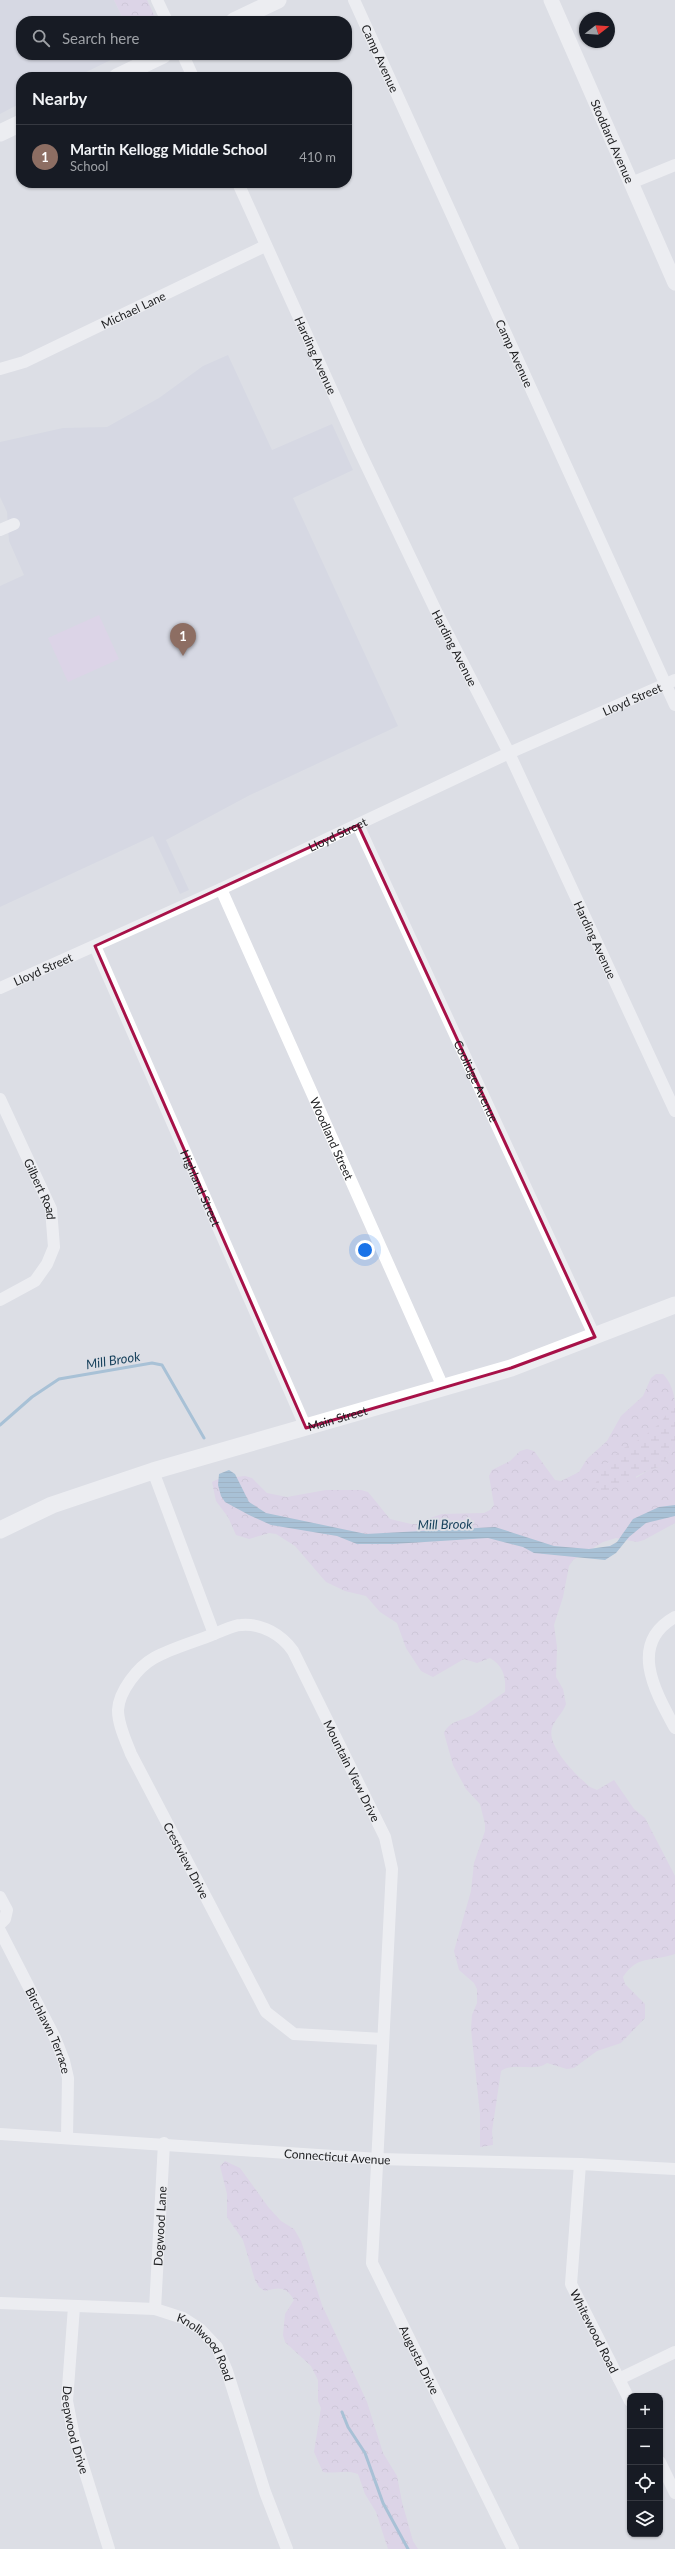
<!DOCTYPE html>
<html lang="en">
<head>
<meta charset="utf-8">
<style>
  body { margin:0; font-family:Lato,sans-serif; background:#20242c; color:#f1f3f6 }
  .controls { position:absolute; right:12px; bottom:12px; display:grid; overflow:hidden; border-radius:8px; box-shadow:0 1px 3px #0004 }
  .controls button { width:36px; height:36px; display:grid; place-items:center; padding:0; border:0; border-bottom:1px solid #363941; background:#171b24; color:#f1f3f6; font:20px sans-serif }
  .compass { position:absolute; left:579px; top:12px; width:36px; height:36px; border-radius:50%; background:#171b24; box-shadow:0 1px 3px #0004; rotate:73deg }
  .you { position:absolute; left:365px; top:1250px; width:14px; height:14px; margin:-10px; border:3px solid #fff; border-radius:50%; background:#1a73e8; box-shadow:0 0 0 6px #1a73e833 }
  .badge { display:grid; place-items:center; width:26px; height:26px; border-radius:50%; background:#1a73e8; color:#fff; font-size:13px; font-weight:700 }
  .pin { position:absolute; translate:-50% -33px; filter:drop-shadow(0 1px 2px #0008) }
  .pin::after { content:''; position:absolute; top:21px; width:14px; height:12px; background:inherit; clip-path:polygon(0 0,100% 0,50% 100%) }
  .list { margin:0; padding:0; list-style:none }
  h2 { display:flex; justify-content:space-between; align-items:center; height:52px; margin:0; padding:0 16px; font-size:17px }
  h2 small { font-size:13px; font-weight:400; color:#9ea1a6 }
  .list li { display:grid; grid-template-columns:26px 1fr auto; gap:12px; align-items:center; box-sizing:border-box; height:64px; padding:0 16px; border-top:1px solid #363941 }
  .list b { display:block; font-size:15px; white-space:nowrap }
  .list p { margin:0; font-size:13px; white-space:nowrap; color:#9ea1a6 }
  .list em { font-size:13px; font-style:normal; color:#9ea1a6 }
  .icon { flex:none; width:22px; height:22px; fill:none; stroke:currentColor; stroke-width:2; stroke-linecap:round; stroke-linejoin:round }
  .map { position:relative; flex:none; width:675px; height:2549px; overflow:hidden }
  .search { position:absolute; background:#171b24; box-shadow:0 1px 3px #0004; left:16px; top:16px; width:336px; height:44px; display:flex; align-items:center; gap:10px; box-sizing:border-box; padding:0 14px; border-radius:16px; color:#9ea1a6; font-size:15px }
  .panel { position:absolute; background:#171b24; box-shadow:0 1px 3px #0004; left:16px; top:72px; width:336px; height:116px; border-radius:16px }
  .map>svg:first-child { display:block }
  .built { fill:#ced1e0 }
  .forest { fill:url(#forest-crowns) }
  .wetland { fill:url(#wetland-marsh) }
  .park { fill:#dcc7e8 }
  .water { fill:url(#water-rules) }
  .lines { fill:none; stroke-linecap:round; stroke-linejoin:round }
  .stream { stroke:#699dc3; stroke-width:3 }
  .minor { stroke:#fff; stroke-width:12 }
  .tertiary { stroke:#fff; stroke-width:15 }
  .secondary { stroke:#fff; stroke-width:17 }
  .marked { fill:none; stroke:#a71148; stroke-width:3; stroke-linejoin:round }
  .labels { text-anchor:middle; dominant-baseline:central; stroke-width:4; stroke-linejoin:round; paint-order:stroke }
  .street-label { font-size:12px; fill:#1c1d1f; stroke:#dcdee5 }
  .water-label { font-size:13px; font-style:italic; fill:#17415c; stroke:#dcdee5 }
</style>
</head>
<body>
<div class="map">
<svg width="675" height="2549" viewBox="0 0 675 2549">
  <defs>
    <pattern id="forest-crowns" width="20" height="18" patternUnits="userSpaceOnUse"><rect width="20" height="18" fill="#dcc7e8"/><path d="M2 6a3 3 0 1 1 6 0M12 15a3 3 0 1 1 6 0" fill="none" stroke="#bcaac7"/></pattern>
    <pattern id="wetland-marsh" width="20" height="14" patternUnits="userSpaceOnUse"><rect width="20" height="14" fill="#dcc7e8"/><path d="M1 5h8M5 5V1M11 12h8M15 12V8" fill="none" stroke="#bcaac7"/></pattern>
    <pattern id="water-rules" width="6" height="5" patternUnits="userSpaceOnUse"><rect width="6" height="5" fill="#699dc3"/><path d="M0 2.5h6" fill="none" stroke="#567f9e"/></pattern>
  </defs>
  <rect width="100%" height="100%" fill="#dcdee5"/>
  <!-- built -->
  <g class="built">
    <polygon points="0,0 114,0 124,21 21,21 21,55 121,55 76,77 21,77 21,103 0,114"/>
    <polygon points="228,355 272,450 332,424 353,470 293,498 398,726 250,795 166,840 189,890 180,894 153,836 0,907 0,586 24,575 9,541 7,512 0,497 0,442 63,428 107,427 159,398 203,366"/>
  </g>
  <!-- forest -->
  <g class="forest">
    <polygon points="114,0 147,0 157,21 124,21"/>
    <path d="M656,1374H663C670,1381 675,1394 675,1405C670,1418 646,1436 635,1443L636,1478L649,1470L662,1466L675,1441V1523L644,1540L637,1542L616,1538L603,1542L573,1560L569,1566L563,1597L554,1625L557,1647L556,1677L563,1689L566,1704C563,1713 555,1719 552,1728C546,1746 577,1776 590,1787L597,1790L614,1780L634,1809L645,1818L675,1876V1954C653,1962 638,1954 623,1977L625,1984L645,2004V2018L621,2043L597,2051L574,2068L567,2069L547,2063C533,2073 516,2061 501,2071L492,2131L493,2145L480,2147V2114L471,2029L472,2015L477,2003V1989L474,1983L459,1970L454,1951L471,1891L474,1863L485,1831V1824L480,1804L466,1789L453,1765L444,1733C450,1719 466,1721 477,1712C487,1705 495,1698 505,1692C506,1678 504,1666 490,1658L477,1663L464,1659L433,1677L421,1671L406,1648L397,1623L380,1612L366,1596L345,1591L326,1582L295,1546L276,1534L269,1533L249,1539L236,1535L228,1517L216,1501L212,1482L218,1479L245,1476L252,1478L267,1493L287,1497L326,1490H361L368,1492L390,1519L411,1524H418L424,1520L442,1514L484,1513L490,1510L494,1505L489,1476L492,1470L510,1461L520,1451L527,1449L534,1451L555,1480L561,1481L579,1472L587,1459L607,1441L621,1416L643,1396L651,1378Z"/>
    <path d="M225,2161L240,2168L269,2208L281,2221L294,2229L301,2241L322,2305L367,2402L383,2453L397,2476L402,2502L413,2541L418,2549H388L376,2512L365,2494L358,2474C345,2469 336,2474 323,2472L314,2452L321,2408L318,2401V2380L311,2366L285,2342L283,2335L285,2314L294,2300C286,2286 279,2287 265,2291L259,2287L255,2280L243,2240L227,2217V2194L220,2166Z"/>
  </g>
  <!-- wetland -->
  <polygon class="wetland" points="675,1404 675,1441 662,1466 649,1470 607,1491 600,1491 594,1487 603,1467 622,1449 642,1438 659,1424"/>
  <!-- park -->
  <polygon class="park" points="99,615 119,659 68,682 48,638"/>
  <!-- water -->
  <polygon class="water" points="229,1470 235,1474 249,1502 266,1513 366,1534 495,1527 554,1546 589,1549 610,1546 617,1542 633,1519 659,1507 675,1505 675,1516 646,1523 629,1537 616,1553 605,1560 534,1553 523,1547 488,1538 393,1544 357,1544 337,1536 271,1525 249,1515 225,1502 221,1496 218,1485 219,1474"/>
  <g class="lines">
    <!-- stream -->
    <g class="stream">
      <polyline points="0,1425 32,1397 59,1379 152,1363 162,1365 204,1438"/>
      <polyline points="342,2412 348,2427 365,2453 383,2503 408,2549"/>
    </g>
    <!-- minor -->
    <g class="minor">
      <polyline points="157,0 167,21"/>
      <path id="s1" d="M354,0L675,705"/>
      <polyline points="183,55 193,77"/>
      <path id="s2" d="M238,183L358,448L437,613L509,753L675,1111"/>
      <polyline points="631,183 675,165"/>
      <path id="s3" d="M0,369L24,362L265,246"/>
      <polyline points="0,530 14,524"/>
      <path id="s4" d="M358,825L595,1337"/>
      <path id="s5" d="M221,889L443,1387"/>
      <path id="s6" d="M95,946L306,1428"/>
      <path id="s7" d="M0,988L221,889L509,753L675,680"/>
      <path id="s8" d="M0,1099L51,1209L54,1247L47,1264L35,1281L0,1300"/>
      <path id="s9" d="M153,1471L214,1634C223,1631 233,1625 241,1625C262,1623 282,1635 293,1651L385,1837L392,1869L372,2263L513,2549"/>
      <path d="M675,1617C627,1644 656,1693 675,1728"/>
      <path id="s10" d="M214,1634C195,1642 172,1648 154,1658C138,1667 119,1691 118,1710C118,1725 126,1741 131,1754L266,2012L294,2034L383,2039"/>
      <polyline points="0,1897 7,1910 5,1919 0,1924"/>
      <path id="s11" d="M0,1931L55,2038L64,2061L68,2078L67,2137"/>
      <path id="s12" d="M0,2134L378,2159L580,2164L675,2169"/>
      <path id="s13" d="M580,2164L571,2284L630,2401"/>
      <path id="s14" d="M0,2303L155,2309L183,2318L200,2329L217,2347L227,2371L265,2492L287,2549"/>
      <path id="s15" d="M74,2307L67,2401L74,2437L109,2549"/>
      <path id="s16" d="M155,2309L164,2143"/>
      <polyline points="619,2379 675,2352"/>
      <polyline points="660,2462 675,2493"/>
    </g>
    <!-- tertiary -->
    <path class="tertiary" id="s17" d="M551,0L675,283"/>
    <!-- secondary -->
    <g class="secondary">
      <polyline points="234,21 278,0"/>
      <polyline points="117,77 163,55"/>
      <polyline points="0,133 21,123"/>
      <path id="s18" d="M0,1530L52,1505L153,1471L511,1368L675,1305"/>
    </g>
  </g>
  <!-- marked area -->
  <path d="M0 0H675V2549H0ZM358,825L595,1337L511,1368L306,1428L95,946Z" fill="#dcdee5" fill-opacity=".55" fill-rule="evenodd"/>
  <path class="marked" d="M358,825L595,1337L511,1368L306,1428L95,946Z"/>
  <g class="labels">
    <!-- street labels -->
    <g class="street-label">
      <text stroke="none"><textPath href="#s1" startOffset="64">Camp Avenue</textPath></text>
      <text stroke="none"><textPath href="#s17" startOffset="154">Stoddard Avenue</textPath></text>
      <text stroke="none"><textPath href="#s3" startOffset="146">Michael Lane</textPath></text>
      <text stroke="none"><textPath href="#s1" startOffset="388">Camp Avenue</textPath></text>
      <text stroke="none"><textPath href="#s2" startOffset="189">Harding Avenue</textPath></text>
      <text stroke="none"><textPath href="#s2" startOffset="513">Harding Avenue</textPath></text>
      <text stroke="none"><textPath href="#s7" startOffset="695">Lloyd Street</textPath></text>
      <text stroke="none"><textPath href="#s7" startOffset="371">Lloyd Street</textPath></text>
      <text stroke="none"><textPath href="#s2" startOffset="837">Harding Avenue</textPath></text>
      <text stroke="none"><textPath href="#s7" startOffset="47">Lloyd Street</textPath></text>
      <text stroke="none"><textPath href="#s4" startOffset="282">Coolidge Avenue</textPath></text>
      <text stroke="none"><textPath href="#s5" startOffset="273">Woodland Street</textPath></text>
      <text stroke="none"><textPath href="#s6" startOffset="264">Highland Street</textPath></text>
      <text stroke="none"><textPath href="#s8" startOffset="99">Gilbert Road</textPath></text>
      <text stroke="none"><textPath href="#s18" startOffset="356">Main Street</textPath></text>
      <text stroke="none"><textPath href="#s9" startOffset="397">Mountain View Drive</textPath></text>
      <text stroke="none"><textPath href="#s10" startOffset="296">Crestview Drive</textPath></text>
      <text stroke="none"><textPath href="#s11" startOffset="111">Birchlawn Terrace</textPath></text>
      <text stroke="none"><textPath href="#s12" startOffset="338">Connecticut Avenue</textPath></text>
      <text stroke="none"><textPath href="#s16" startOffset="83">Dogwood Lane</textPath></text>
      <text stroke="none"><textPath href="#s13" startOffset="173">Whitewood Road</textPath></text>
      <text stroke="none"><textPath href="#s14" startOffset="222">Knollwood Road</textPath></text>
      <text stroke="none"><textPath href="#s9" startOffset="1006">Augusta Drive</textPath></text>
      <text stroke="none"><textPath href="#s15" startOffset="124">Deepwood Drive</textPath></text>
    </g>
    <!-- water labels -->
    <g class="water-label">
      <text transform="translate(113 1360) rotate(-9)">Mill Brook</text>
      <text transform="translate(445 1524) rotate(-1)">Mill Brook</text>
    </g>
  </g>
</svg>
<div class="controls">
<button>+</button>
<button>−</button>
<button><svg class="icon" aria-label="locate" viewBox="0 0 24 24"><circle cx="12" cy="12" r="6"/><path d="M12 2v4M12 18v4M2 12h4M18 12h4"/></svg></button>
<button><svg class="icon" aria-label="layers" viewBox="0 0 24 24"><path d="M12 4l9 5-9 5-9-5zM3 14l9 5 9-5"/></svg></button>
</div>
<svg class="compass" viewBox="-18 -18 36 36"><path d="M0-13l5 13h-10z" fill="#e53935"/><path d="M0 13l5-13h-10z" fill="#9ea1a6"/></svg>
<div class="you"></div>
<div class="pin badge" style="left:183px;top:656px;background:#8d6e63">1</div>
<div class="search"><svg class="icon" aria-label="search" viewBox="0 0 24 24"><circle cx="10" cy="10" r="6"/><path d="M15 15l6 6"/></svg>Search here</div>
<section class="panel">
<h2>Nearby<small></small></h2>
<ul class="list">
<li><span class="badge" style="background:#8d6e63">1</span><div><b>Martin Kellogg Middle School</b><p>School</p></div><em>410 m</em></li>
</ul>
</section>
</div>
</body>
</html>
